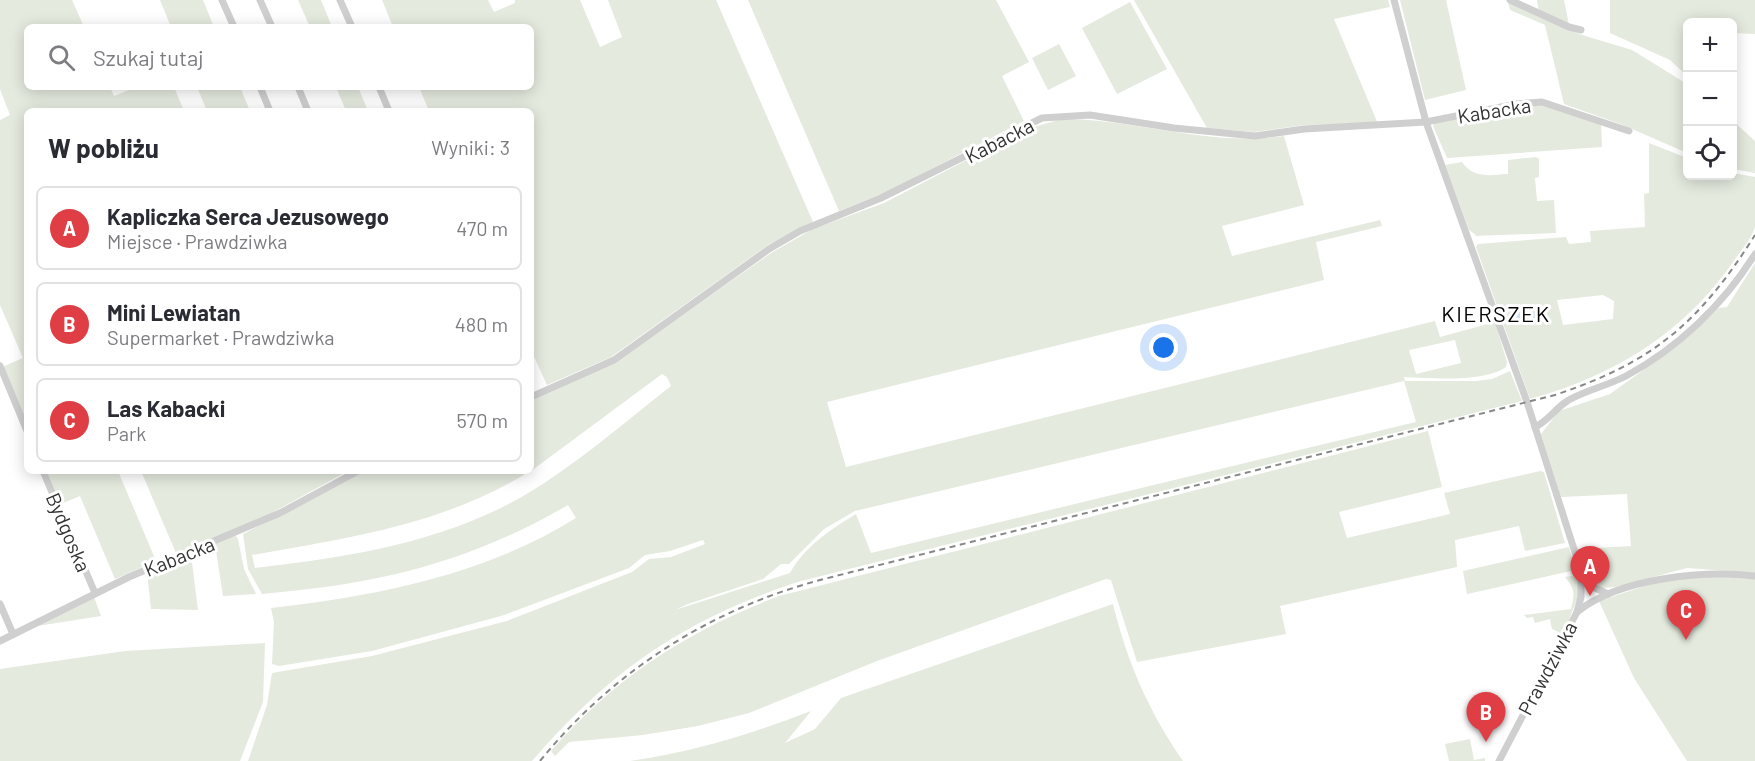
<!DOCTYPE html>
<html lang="pl">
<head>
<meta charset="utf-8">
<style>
  body { margin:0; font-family:Barlow,sans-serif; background:#f2f2f3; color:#2b2b33 }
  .controls { position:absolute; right:18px; top:18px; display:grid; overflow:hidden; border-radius:9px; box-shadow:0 3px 15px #0003 }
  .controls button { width:54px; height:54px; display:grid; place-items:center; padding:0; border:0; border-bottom:2px solid #e1e1e2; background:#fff; color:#2b2b33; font:30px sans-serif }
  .you { position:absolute; left:1164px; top:348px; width:21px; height:21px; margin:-15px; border:4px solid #fff; border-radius:50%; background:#1a73e8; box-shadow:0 0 0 9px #1a73e833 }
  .badge { display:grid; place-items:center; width:39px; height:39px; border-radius:50%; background:#de3e44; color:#fff; font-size:20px; font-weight:700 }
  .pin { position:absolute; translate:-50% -50px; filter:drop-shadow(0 2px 3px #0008) }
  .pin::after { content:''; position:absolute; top:32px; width:21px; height:18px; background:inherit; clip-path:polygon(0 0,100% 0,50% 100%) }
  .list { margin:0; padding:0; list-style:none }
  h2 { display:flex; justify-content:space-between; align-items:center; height:78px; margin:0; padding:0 24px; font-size:26px }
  h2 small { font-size:20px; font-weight:400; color:#7c7c81 }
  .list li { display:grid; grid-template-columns:39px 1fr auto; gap:18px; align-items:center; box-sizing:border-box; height:84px; margin:0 12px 12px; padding:0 12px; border:2px solid #e1e1e2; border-radius:9px }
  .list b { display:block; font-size:22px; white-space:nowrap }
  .list p { margin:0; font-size:20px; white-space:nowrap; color:#7c7c81 }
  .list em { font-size:20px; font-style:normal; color:#7c7c81 }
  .icon { flex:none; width:33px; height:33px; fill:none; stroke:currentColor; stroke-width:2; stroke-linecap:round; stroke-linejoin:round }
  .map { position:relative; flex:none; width:1755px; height:761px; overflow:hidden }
  .search { position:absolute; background:#fff; box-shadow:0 3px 15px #0003; left:24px; top:24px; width:510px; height:66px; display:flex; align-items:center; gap:15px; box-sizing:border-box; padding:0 21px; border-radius:9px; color:#7c7c81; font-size:22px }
  .panel { position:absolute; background:#fff; box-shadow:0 3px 15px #0003; left:24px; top:108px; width:510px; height:366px; border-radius:9px }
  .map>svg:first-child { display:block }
  .green { fill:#e4eade; fill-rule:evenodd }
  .water { fill:#cedfec }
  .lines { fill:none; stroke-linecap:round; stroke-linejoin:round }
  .street { stroke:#cfcfcf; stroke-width:7 }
  .rail { stroke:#878787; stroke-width:2; stroke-dasharray:6 4.5; stroke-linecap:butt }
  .labels { text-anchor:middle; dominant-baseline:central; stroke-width:6; stroke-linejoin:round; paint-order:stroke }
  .street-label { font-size:20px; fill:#323232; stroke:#fff }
  .quarter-label { font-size:22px; letter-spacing:1.5px; fill:#000; stroke:#fff }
</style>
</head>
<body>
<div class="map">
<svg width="1755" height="761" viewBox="0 0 1755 761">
  <rect width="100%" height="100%" fill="#fff"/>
  <!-- green -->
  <g class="green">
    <polygon points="0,0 72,0 84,27 27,27 27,87 110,87 114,96 136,87 174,87 184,111 27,111 27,424 2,367 23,358 0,305 0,120 10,115 0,89"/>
    <polygon points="160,0 203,0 214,27 171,27"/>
    <polygon points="298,0 321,0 332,27 310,27"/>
    <polygon points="382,0 488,0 494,12 515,3 515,0 580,0 600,47 622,37 608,0 716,0 813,222 768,245 611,357 547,385 531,350 531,111 429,111 419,87 531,87 531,27 393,27"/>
    <polygon points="748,0 996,0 1029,62 1002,76 1024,121 889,191 839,211"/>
    <polygon points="1134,0 1388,0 1390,7 1334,19 1378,124 1304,125 1254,132 1207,128"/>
    <polygon points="1400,0 1446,0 1466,90 1425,100"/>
    <polygon points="1537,0 1564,0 1569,25 1539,12"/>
    <polygon points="1610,0 1755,0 1755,34 1733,33 1732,22 1688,22 1687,76 1670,60 1610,33"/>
    <polygon points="1130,2 1167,69 1117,94 1082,28"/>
    <polygon points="1508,2 1579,34 1632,50 1687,84 1687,153 1623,125 1564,104 1545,25 1510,10"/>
    <polygon points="1059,44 1076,76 1048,90 1032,58"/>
    <polygon points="197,87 240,87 250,111 207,111"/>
    <polygon points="336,87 358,87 368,111 346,111"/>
    <polygon points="1545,104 1601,122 1602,147 1447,158 1433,126 1435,123 1494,110"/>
    <path d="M1062,119C1136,119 1209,147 1284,136L1304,205L1222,226L1232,256L1380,220L1382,226L1316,242L1324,280L827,402L846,467L1435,321L1440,337L1495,322L1507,362L1506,367C1483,383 1431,378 1404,377L1405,381H1476L1492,379L1510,371L1522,401L801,581C685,619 612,669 532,761H248L267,705L272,673L372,656L507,621L632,572L649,559L671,557L705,544L703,540L670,551L645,555L629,568L501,616L372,651L279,666L272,664L274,622L271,608C376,596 485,575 576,518L568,505C466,564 378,584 262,594L248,569L243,534L365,471H530C446,524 349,538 252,555L255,568C349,557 442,543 525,495C577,464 624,423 671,386L667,377L662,374L531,471V401L614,363L771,253L813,229L884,203L984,151L1037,126ZM1455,340L1461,363L1416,374L1409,350ZM1404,381L1416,422L871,553L856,514C830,530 805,546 790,573L675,610L688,604L763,579L781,564H789L824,529L855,511Z"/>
    <polygon points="1733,121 1755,141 1755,173 1733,169"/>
    <path d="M1649,143L1687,158L1688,176H1732L1733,173L1755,177C1755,192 1755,212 1755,227C1752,238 1740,252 1733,262C1683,334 1613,376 1530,399L1476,247L1478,244L1566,237L1569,244L1591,242L1590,231L1645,227L1644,194L1649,193ZM1603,295L1614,301L1613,319L1563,325L1557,300Z"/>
    <path d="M1536,157L1539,159V177L1535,178L1537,201L1554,200L1556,233L1474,236L1476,235L1469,230L1445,165L1462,162C1474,179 1489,175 1508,174V160Z"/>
    <polygon points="1755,263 1755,573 1687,568 1616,587 1602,588 1588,577 1579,549 1631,546 1627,494 1561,497 1541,434 1559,411 1610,394 1677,346 1719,308 1727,307"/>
    <path d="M1428,431L1442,487L1339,512L1347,538L1450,514L1444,493L1540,471L1544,472L1565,543L1525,551L1519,526L1455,540L1457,567L1280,606L1286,634L1137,662L1111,580L1106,579L877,661L749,713L698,726L643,735L569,742L555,756L551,751C616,676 688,631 779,596Z"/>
    <polygon points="47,471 118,471 156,561 115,579 80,496 61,504"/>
    <polygon points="141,471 348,471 268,515 176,553"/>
    <polygon points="235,535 238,539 244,569 256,594 223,596 215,544"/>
    <polygon points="1569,547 1575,568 1571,571 1467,594 1463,571"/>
    <polygon points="191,555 198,610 151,609 147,572"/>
    <path d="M1572,576L1578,581V597L1563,634L1552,629L1550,619L1535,623L1533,617L1527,618L1524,615L1571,609C1575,594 1575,589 1565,577Z"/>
    <polygon points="1701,576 1755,579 1755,761 1687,761 1634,678 1599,601 1663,580"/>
    <polygon points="94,597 101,616 31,627"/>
    <path d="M1113,604C1127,662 1149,712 1183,761H630C694,752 751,734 811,711L785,743L815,729L841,698Z"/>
    <polygon points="265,643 263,702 240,761 0,761 0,669 125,651"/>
    <polygon points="1470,739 1474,760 1485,758 1485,761 1449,761 1445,744"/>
  </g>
  <!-- water -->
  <polygon class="water" points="1546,309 1546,317 1513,320 1513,310"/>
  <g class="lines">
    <!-- street -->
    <g class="street">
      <polyline points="222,0 234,27"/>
      <polyline points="260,0 272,27"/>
      <polyline points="340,0 352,27"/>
      <polyline points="1394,0 1426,122 1527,402 1581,571 1581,597 1577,612"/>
      <polyline points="1510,0 1569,27 1581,30"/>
      <polyline points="260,87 270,111"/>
      <polyline points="298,87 308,111"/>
      <polyline points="379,87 389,111"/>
      <polyline points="0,366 27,431"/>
      <polyline points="531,397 614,360 769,249 800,231 881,198 1042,118 1090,115 1174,128 1255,136 1304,129 1426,122 1516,104 1542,102 1629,131"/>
      <path d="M1535,427C1548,421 1555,409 1567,401C1585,390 1607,386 1626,376C1678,348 1724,304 1755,254"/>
      <polyline points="43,471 95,593"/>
      <polyline points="1582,582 1608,594"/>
      <polyline points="0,604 13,634"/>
      <polyline points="0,641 129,577 280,513 358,471"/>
      <path d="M1499,761L1577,612C1619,578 1703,570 1755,576"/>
    </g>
    <!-- rail -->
    <path class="rail" d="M540,761C613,671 712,608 824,579L1555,395C1654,362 1700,322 1755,235"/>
  </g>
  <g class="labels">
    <!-- street labels -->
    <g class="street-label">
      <text transform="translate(1494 110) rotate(-9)">Kabacka</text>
      <text transform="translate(999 140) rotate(-27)">Kabacka</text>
      <text transform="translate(69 532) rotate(67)">Bydgoska</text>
      <text transform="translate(179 556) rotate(-22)">Kabacka</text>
      <text transform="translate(1547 668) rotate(-62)">Prawdziwka</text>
    </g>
    <!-- quarter labels -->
    <g class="quarter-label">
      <text x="1496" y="313">KIERSZEK</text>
    </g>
  </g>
</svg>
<div class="controls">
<button>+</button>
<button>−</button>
<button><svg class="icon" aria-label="locate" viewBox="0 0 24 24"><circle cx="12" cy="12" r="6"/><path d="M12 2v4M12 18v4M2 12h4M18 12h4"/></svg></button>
</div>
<div class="you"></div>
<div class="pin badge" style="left:1590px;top:596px">A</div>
<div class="pin badge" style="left:1486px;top:742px">B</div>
<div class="pin badge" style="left:1686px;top:640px">C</div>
<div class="search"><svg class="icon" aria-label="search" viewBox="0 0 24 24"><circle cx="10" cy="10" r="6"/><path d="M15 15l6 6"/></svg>Szukaj tutaj</div>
<section class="panel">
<h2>W pobliżu<small>Wyniki: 3</small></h2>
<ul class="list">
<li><span class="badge">A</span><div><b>Kapliczka Serca Jezusowego</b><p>Miejsce · Prawdziwka</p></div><em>470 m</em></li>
<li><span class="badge">B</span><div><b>Mini Lewiatan</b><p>Supermarket · Prawdziwka</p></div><em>480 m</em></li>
<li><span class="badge">C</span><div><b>Las Kabacki</b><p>Park</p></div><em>570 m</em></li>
</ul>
</section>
</div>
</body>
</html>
